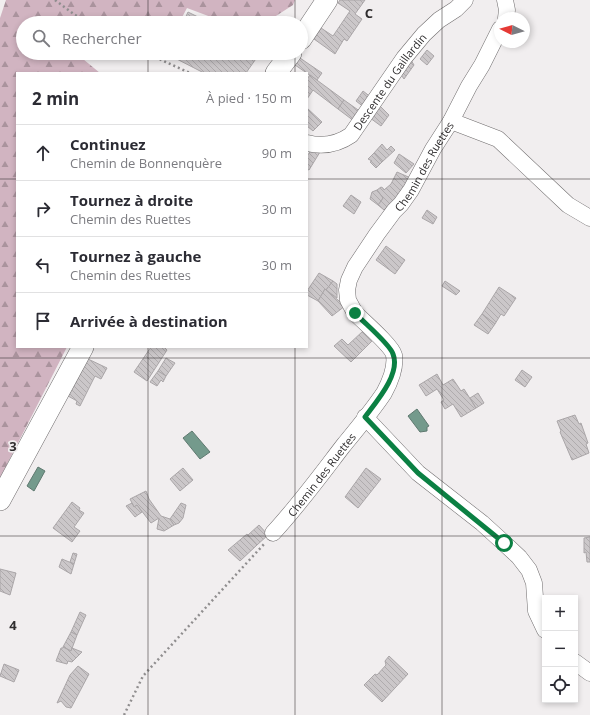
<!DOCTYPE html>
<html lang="fr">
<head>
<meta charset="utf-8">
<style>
  body { margin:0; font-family:"Open Sans",sans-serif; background:#f7f7f7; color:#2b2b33 }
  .controls { position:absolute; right:12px; bottom:12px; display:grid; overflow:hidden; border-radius:0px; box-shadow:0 2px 6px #0003 }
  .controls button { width:36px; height:36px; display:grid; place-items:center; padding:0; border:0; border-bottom:1px solid #e1e1e2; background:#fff; color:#2b2b33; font:20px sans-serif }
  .compass { position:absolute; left:494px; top:12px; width:36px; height:36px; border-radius:50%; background:#fff; box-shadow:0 2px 6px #0003; rotate:275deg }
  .stop { position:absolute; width:12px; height:12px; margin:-9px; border:3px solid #0b8043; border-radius:50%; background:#fff }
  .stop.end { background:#0b8043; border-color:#fff; box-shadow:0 1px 4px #0008 }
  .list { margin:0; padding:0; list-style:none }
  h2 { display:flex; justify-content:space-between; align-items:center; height:52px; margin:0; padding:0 16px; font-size:17px }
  h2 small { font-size:13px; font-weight:400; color:#7c7c81 }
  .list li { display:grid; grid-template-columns:26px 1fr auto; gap:12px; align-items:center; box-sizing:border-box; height:56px; padding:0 16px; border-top:1px solid #e1e1e2 }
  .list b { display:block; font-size:15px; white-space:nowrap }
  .list p { margin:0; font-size:13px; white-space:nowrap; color:#7c7c81 }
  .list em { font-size:13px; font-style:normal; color:#7c7c81 }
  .icon { flex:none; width:22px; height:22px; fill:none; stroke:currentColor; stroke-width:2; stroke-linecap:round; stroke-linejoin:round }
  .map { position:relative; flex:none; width:590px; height:715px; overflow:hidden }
  .search { position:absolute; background:#fff; box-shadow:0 2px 6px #0003; left:16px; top:16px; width:292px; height:44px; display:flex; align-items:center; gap:10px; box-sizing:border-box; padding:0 14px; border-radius:22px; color:#7c7c81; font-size:15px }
  .panel { position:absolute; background:#fff; box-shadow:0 2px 6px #0003; left:16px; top:72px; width:292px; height:276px; border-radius:0px }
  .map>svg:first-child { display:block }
  .forest { fill:url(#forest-firs) }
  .water { fill:#749a8c; stroke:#5f7970 }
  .building { fill:url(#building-back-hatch); stroke:#aaa6a8 }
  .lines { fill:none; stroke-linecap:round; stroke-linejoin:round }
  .minor-casing { stroke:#706d6e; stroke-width:17 }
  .major-casing { stroke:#706d6e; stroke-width:22 }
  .path { stroke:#908e8f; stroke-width:2.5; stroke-dasharray:2 3; stroke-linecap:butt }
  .minor { stroke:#fff; stroke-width:16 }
  .major { stroke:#fff; stroke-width:21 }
  .route { stroke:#0b8043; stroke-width:5 }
  .grid { fill:none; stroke:#2f2d2e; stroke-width:1; stroke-opacity:0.55 }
  .labels { text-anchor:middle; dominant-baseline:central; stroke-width:3.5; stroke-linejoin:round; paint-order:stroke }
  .street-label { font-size:11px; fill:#2f2d2e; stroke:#f1eeef }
  .grid-label { font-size:13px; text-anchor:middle; font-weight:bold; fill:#2f2d2e; stroke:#f1eeef; stroke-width:3.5; stroke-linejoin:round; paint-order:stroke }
</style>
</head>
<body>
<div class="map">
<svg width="590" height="715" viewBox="0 0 590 715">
  <defs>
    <pattern id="forest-firs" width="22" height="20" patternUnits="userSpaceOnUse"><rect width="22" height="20" fill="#d1b4c1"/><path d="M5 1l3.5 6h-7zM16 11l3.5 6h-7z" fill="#aa939d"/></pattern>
    <pattern id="building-back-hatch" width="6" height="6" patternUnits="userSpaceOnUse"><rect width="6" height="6" fill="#cbc7c9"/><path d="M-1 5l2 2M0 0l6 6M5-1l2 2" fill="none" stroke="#afabad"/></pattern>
  </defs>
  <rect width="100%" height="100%" fill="#f1eeef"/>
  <!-- forest -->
  <polygon class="forest" points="6,0 295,0 293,5 265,23 227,23 187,8 179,23 23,23 23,53 81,53 83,59 100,73 17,73 17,347 67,347 0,478 0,18"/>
  <!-- water -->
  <g class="water">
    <polygon points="417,409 429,426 427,427 427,431 420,432 408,416"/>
    <polygon points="192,431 210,452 200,459 183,438"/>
    <polygon points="38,467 45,471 34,491 27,486"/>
  </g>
  <!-- building -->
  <g class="building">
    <polygon points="340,0 365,0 355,14 362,19 347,41 344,39 335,54 314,39 321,28 333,36 350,11 338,3"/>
    <polygon points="188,12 210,23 183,23"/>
    <polygon points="427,50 434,56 427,65 420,59"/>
    <polygon points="167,53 260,53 246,73 204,73 167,54"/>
    <polygon points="300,58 322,73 317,80 295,65"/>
    <polygon points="411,60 414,65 404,79 399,72"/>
    <polygon points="310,75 344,100 338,109 313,90 307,99 307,79"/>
    <polygon points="363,91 372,98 365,108 356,101"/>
    <polygon points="344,100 361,112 354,121 338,109"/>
    <polygon points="376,102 389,115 381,126 366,115"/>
    <polygon points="307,108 322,122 313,131 307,126"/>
    <polygon points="382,144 387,150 391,146 395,150 382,162 374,153"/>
    <polygon points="307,151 320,152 309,170 307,169 307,156 310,152"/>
    <polygon points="374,153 382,162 376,168 370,162 372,161 368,159"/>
    <polygon points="399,154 414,164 406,173 394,163"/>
    <polygon points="397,172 413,179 408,187 384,210 378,205 383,198 377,190 381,187 383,188 384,190 391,184"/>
    <polygon points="377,190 383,198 378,205 370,199 372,192"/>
    <polygon points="351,195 361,202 354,214 343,206"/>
    <polygon points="427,210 437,217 433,224 422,218"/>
    <polygon points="386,246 405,260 395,274 376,260"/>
    <polygon points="319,273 333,281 326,290 325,289 318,301 307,295 307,291"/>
    <polygon points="333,281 337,284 337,298 326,290"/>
    <polygon points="445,281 460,291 456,295 442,286"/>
    <polygon points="499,287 516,298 504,316 501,314 495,324 482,314"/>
    <polygon points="325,289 345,306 332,316 318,301"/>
    <polygon points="482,314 495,324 488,334 474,325"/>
    <polygon points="363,331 373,340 351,362 334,346 342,339 348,345"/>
    <polygon points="151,347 164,347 167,350 147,381 134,372"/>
    <polygon points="166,358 175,363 166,376 158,371"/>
    <polygon points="88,359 107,368 101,379 95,376 80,406 76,404 77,401 68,396"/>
    <polygon points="522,370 532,377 525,387 515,380"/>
    <polygon points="158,371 166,376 163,382 161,380 157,386 150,382"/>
    <polygon points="437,374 443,385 453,379 461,391 464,389 476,408 461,417 453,404 445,409 441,402 444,400 437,389 426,396 419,385"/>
    <polygon points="478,393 484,403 476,408 470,398"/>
    <polygon points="575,415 579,424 581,423 588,443 586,444 589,453 572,460 560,432 561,431 557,421"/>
    <polygon points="183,468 193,480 180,491 170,479"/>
    <polygon points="366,468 381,479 358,508 345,497"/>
    <polygon points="146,491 149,499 161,516 170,519 174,525 164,531 157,529 159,518 151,523 137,505 134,507 130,499"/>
    <polygon points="72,502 80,508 79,510 84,513 74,527 80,531 72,542 53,528"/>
    <polygon points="132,503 134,507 137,505 142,512 135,517 126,506"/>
    <polygon points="181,503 186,505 183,518 179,523 174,525 170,519"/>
    <polygon points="259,525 268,535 257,545 248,535"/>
    <polygon points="247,534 257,545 240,561 228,550"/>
    <polygon points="590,537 590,562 587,562 586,552 584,553 584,538"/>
    <polygon points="73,553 77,554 74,564 70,562"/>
    <polygon points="62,559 74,564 71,574 59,567"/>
    <polygon points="0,569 16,573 10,595 0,591"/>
    <polygon points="80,612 86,615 77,635 71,632"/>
    <polygon points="71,632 77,635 71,651 63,647"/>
    <polygon points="63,647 71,651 72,648 82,652 72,662 68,661 67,664 56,661 61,648 63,648"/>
    <polygon points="389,656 408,674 382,702 364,685 375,674 377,675 386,665 385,661"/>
    <polygon points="4,664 19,670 14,682 0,676"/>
    <polygon points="78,666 89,674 71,708 66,707 61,701 57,703 70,675"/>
  </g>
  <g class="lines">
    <defs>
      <g id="minor">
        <polyline points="505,0 507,10 506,18"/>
        <polyline points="451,121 498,139 568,205 590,218"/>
        <path id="s1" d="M307,143C323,147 338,144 351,135L404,58L424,34L439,20L456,9L465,0"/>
        <polyline points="365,417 418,473 482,523 504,543 519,557 529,570 534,583 536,611 545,630"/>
        <path id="s2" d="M273,533C298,506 320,476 343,446C357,429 372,411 384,393C390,382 396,367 394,355C392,346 363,321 355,313L348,300L347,290L349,280L355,267L377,234L394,211L401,204L411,190L433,149L451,121L469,86L482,65L500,29"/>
        <polyline points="575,662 590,673"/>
      </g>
      <g id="major">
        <polyline points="301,39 327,0"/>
        <polyline points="276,73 291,53"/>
        <polyline points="0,500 83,347"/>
      </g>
    </defs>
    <!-- minor casing -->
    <use href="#minor" class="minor-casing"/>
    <!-- major casing -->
    <use href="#major" class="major-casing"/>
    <!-- path -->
    <g class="path">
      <polyline points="55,0 75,15 93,23"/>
      <polyline points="146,53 190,73"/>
      <polyline points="124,715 143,676 265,543"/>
    </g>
    <!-- minor -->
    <use href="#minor" class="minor"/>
    <!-- major -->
    <use href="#major" class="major"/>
  </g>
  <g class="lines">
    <!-- route -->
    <path class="route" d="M355,313C363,322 390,344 393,354C401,374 376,402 365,417L418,473L504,543"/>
  </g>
  <!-- grid -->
  <path class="grid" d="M148,0V23M295,0V23M442,0V715M148,53V73M295,53V73M0,179H17M307,179H590M148,347V715M295,347V715M0,358H590M0,536H590"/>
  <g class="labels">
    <!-- street labels -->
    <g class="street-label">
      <text stroke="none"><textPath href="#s1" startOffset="112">Descente du Gaillardin</textPath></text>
      <text stroke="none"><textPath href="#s2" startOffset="448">Chemin des Ruettes</textPath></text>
      <text stroke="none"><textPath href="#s2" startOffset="76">Chemin des Ruettes</textPath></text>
    </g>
  </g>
  <g class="grid-label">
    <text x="369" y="18">C</text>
    <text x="13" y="451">3</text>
    <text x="13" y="630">4</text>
  </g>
</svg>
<div class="controls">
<button>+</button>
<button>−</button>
<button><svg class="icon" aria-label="locate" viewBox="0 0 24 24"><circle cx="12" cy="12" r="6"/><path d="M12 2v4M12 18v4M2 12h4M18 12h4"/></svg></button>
</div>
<svg class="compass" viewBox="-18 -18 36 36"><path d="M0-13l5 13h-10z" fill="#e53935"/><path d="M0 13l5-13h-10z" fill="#7c7c81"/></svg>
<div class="stop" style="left:504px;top:543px"></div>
<div class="stop end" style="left:355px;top:313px"></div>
<div class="search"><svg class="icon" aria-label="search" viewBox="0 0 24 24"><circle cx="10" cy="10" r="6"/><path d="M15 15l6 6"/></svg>Rechercher</div>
<section class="panel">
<h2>2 min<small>À pied · 150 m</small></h2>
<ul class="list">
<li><svg class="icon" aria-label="ahead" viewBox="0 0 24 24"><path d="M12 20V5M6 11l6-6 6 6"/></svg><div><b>Continuez</b><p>Chemin de Bonnenquère</p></div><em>90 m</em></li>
<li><svg class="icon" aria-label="right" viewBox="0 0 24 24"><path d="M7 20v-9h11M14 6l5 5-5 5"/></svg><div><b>Tournez à droite</b><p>Chemin des Ruettes</p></div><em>30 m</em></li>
<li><svg class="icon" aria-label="left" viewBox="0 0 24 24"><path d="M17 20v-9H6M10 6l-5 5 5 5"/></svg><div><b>Tournez à gauche</b><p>Chemin des Ruettes</p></div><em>30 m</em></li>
<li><svg class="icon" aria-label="arrive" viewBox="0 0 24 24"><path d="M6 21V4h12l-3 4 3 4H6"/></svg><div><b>Arrivée à destination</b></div></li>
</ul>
</section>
</div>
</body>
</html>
